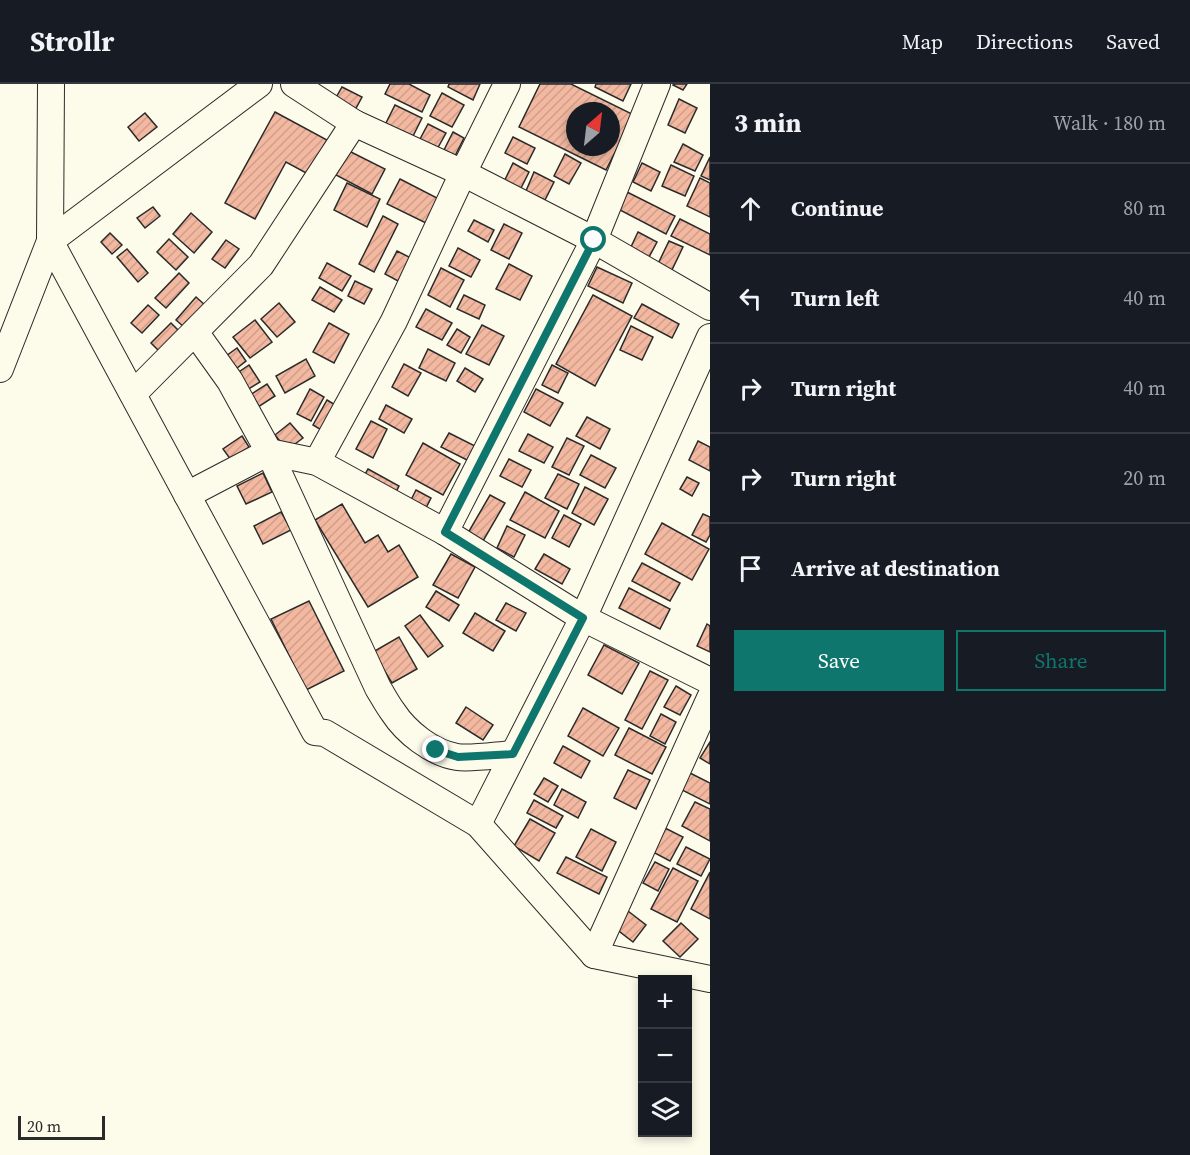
<!DOCTYPE html>
<html lang="en">
<head>
<meta charset="utf-8">
<style>
  body { margin:0; font-family:"Source Serif 4",serif; background:#20242c; color:#f1f3f6 }
  .controls { position:absolute; right:18px; bottom:18px; display:grid; overflow:hidden; border-radius:0px; box-shadow:0 3px 9px #0003 }
  .controls button { width:54px; height:54px; display:grid; place-items:center; padding:0; border:0; border-bottom:2px solid #363941; background:#171b24; color:#f1f3f6; font:30px sans-serif }
  .compass { position:absolute; left:566px; top:18px; width:54px; height:54px; border-radius:50%; background:#171b24; box-shadow:0 3px 9px #0003; rotate:28deg }
  .scale { position:absolute; left:18px; bottom:15px; width:87px; box-sizing:border-box; padding-left:6px; border:3px solid #2b2b2b; border-top:0; font-size:16px; line-height:21px; white-space:nowrap; color:#2b2b2b; -webkit-text-stroke:4px #fdfbea; paint-order:stroke }
  .stop { position:absolute; width:18px; height:18px; margin:-14px; border:4px solid #0f766e; border-radius:50%; background:#fff }
  .stop.end { background:#0f766e; border-color:#fff; box-shadow:0 2px 6px #0008 }
  .list { margin:0; padding:0; list-style:none }
  h2 { display:flex; justify-content:space-between; align-items:center; height:78px; margin:0; padding:0 24px; font-size:26px }
  h2 small { font-size:20px; font-weight:400; color:#9ea1a6 }
  .list li { display:grid; grid-template-columns:39px 1fr auto; gap:18px; align-items:center; box-sizing:border-box; height:90px; padding:0 24px; border-top:2px solid #363941 }
  .list b { display:block; font-size:22px; white-space:nowrap }
  .list em { font-size:20px; font-style:normal; color:#9ea1a6 }
  .actions { display:flex; gap:12px; padding:18px 24px }
  .actions a { flex:1; padding:14px 0; border:2px solid #0f766e; border-radius:0px; text-align:center; font-size:21px; color:#0f766e }
  .actions .main { background:#0f766e; color:#fff }
  .icon { flex:none; width:33px; height:33px; fill:none; stroke:currentColor; stroke-width:2; stroke-linecap:round; stroke-linejoin:round }
  .map { position:relative; flex:none; width:710px; height:1071px; overflow:hidden }
  header { display:flex; align-items:center; gap:36px; box-sizing:border-box; height:84px; padding:0 30px; background:#171b24; border-bottom:2px solid #363941 }
  header strong { font-size:28px }
  nav { display:flex; gap:33px; margin-inline-start:auto; font-size:21px }
  main { display:flex }
  aside { flex:1; background:#171b24 }
  .map>svg:first-child { display:block }
  .building { fill:url(#building-hatch); stroke:#2b2b2b; stroke-width:1.5; fill-rule:evenodd }
  .lines { fill:none; stroke-linecap:round; stroke-linejoin:round }
  .minor-casing { stroke:#2b2b2b; stroke-width:28 }
  .minor { stroke:#fdfbea; stroke-width:26 }
  .route { stroke:#0f766e; stroke-width:8 }
</style>
</head>
<body>
<header>
<strong>Strollr</strong>
<nav><a>Map</a><a>Directions</a><a>Saved</a></nav>
</header>
<main>
<div class="map">
<svg width="710" height="1071" viewBox="0 0 710 1071">
  <defs>
    <pattern id="building-hatch" width="6" height="6" patternUnits="userSpaceOnUse" patternTransform="scale(1.5)"><rect width="6" height="6" fill="#f2b8a0"/><path d="M-1 1l2-2M0 6l6-6M5 7l2-2" fill="none" stroke="#d09e8a"/></pattern>
  </defs>
  <rect width="100%" height="100%" fill="#fdfbea"/>
  <!-- building -->
  <g class="building">
    <polygon points="390,0 409,0 430,11 422,28 385,10"/>
    <polygon points="449,0 480,0 473,16 448,3"/>
    <path d="M540,0H571L634,31L606,86L519,43ZM575,27H611V63H575Z"/>
    <polygon points="596,0 631,0 623,17 595,3"/>
    <polygon points="674,0 687,0 683,6 673,1"/>
    <polygon points="342,3 362,13 354,28 334,17"/>
    <polygon points="442,9 464,21 452,43 430,32"/>
    <polygon points="679,15 697,24 685,49 668,41"/>
    <polygon points="395,21 422,34 412,54 385,41"/>
    <polygon points="275,28 327,56 308,90 286,78 255,135 225,119"/>
    <polygon points="145,29 157,43 139,57 128,43"/>
    <polygon points="428,40 446,49 436,67 419,57"/>
    <polygon points="453,48 464,54 455,72 444,66"/>
    <polygon points="513,53 535,64 527,80 505,69"/>
    <polygon points="683,60 703,71 695,87 674,78"/>
    <polygon points="349,67 385,85 372,110 336,91"/>
    <polygon points="565,70 581,79 569,100 554,92"/>
    <polygon points="710,73 710,96 701,92"/>
    <polygon points="513,79 529,88 519,108 503,100"/>
    <polygon points="642,79 660,88 651,107 633,98"/>
    <polygon points="671,81 694,92 685,112 662,102"/>
    <polygon points="534,88 554,98 545,116 526,107"/>
    <polygon points="700,94 710,99 710,133 687,122"/>
    <polygon points="400,95 441,116 428,140 387,120"/>
    <polygon points="347,99 380,115 367,143 334,126"/>
    <polygon points="627,108 675,132 666,150 618,125"/>
    <polygon points="153,123 160,132 145,144 137,134"/>
    <polygon points="191,129 212,148 194,169 173,150"/>
    <polygon points="383,132 398,140 374,188 359,180"/>
    <polygon points="680,135 710,150 710,171 671,152"/>
    <polygon points="474,136 494,146 488,158 468,147"/>
    <polygon points="504,140 522,149 509,175 491,166"/>
    <polygon points="638,148 657,158 648,175 630,165"/>
    <polygon points="110,149 122,161 112,170 101,158"/>
    <polygon points="169,155 188,173 176,186 157,168"/>
    <polygon points="226,156 239,165 225,184 212,175"/>
    <polygon points="669,157 683,163 669,192 655,186"/>
    <polygon points="458,164 480,176 471,193 449,182"/>
    <polygon points="127,165 148,189 138,198 117,173"/>
    <polygon points="397,167 411,174 398,197 385,190"/>
    <polygon points="327,179 351,192 342,207 319,194"/>
    <polygon points="509,180 532,192 520,216 496,205"/>
    <polygon points="597,183 632,199 623,219 588,202"/>
    <polygon points="441,184 464,196 450,223 428,211"/>
    <polygon points="179,189 189,199 166,224 155,214"/>
    <polygon points="355,197 372,205 364,220 348,212"/>
    <polygon points="320,203 342,216 334,228 312,216"/>
    <polygon points="464,211 485,221 479,235 457,225"/>
    <polygon points="593,211 632,232 595,302 556,280"/>
    <polygon points="196,213 205,221 185,244 176,236"/>
    <polygon points="279,219 295,238 277,253 261,235"/>
    <polygon points="642,220 679,240 672,254 634,234"/>
    <polygon points="148,221 159,231 142,249 131,239"/>
    <polygon points="426,225 452,239 442,256 416,243"/>
    <polygon points="255,236 272,258 250,274 233,253"/>
    <polygon points="171,239 180,248 160,268 151,259"/>
    <polygon points="329,239 349,250 334,279 313,268"/>
    <polygon points="482,241 504,252 489,281 466,270"/>
    <polygon points="631,242 653,253 642,276 620,266"/>
    <polygon points="457,245 470,253 461,269 447,261"/>
    <polygon points="237,264 246,277 232,288 222,275"/>
    <polygon points="428,265 455,279 446,297 419,284"/>
    <polygon points="306,275 315,292 285,309 276,292"/>
    <polygon points="404,280 421,289 408,312 392,303"/>
    <polygon points="249,281 260,298 247,306 236,290"/>
    <polygon points="552,281 568,289 558,309 542,301"/>
    <polygon points="465,284 483,295 475,308 457,297"/>
    <polygon points="267,300 275,312 255,325 247,313"/>
    <polygon points="310,305 324,313 311,337 297,330"/>
    <polygon points="536,305 563,319 550,342 524,328"/>
    <polygon points="327,316 342,325 328,350 313,341"/>
    <polygon points="386,321 412,335 404,349 379,335"/>
    <polygon points="587,333 610,345 600,365 576,352"/>
    <polygon points="371,337 387,345 373,374 356,365"/>
    <polygon points="290,339 303,354 287,366 275,351"/>
    <polygon points="449,349 475,362 467,376 441,363"/>
    <polygon points="528,350 553,363 544,379 519,367"/>
    <polygon points="242,352 249,363 231,376 223,365"/>
    <polygon points="567,354 584,362 569,391 552,383"/>
    <polygon points="698,357 710,363 710,387 689,376"/>
    <polygon points="423,359 460,380 443,411 406,391"/>
    <polygon points="591,371 616,384 605,404 580,391"/>
    <polygon points="509,375 531,386 522,403 500,392"/>
    <polygon points="368,385 399,402 392,416 360,399"/>
    <polygon points="263,389 272,408 246,420 237,402"/>
    <polygon points="558,390 579,400 567,425 545,414"/>
    <polygon points="687,393 699,399 692,412 680,405"/>
    <polygon points="585,403 608,415 594,441 572,429"/>
    <polygon points="416,406 431,414 424,428 409,420"/>
    <polygon points="525,408 559,427 545,454 510,436"/>
    <polygon points="490,411 505,419 483,457 468,449"/>
    <polygon points="342,420 365,459 378,451 388,468 399,461 418,493 368,523 315,436"/>
    <polygon points="281,428 291,446 263,460 254,442"/>
    <polygon points="703,430 710,433 710,451 706,458 692,451"/>
    <polygon points="564,431 581,440 569,463 552,454"/>
    <polygon points="662,439 709,465 692,496 645,470"/>
    <polygon points="507,442 525,451 514,473 497,464"/>
    <polygon points="451,470 475,483 458,514 433,501"/>
    <polygon points="544,470 570,485 562,500 535,485"/>
    <polygon points="642,479 680,499 670,517 632,497"/>
    <polygon points="629,504 670,525 660,545 619,524"/>
    <polygon points="436,507 459,521 449,537 426,523"/>
    <polygon points="309,517 344,587 306,606 271,535"/>
    <polygon points="506,519 526,529 516,547 496,536"/>
    <polygon points="475,529 505,547 493,567 463,549"/>
    <polygon points="420,531 443,562 428,573 405,542"/>
    <polygon points="707,540 710,542 710,568 697,562"/>
    <polygon points="399,553 417,585 392,599 373,568"/>
    <polygon points="604,561 639,579 622,610 588,591"/>
    <polygon points="650,587 668,596 642,645 625,636"/>
    <polygon points="676,602 691,611 680,631 664,623"/>
    <polygon points="466,623 493,641 483,656 456,639"/>
    <polygon points="583,624 619,644 603,672 568,652"/>
    <polygon points="661,630 676,638 665,660 650,652"/>
    <polygon points="629,644 666,663 652,690 615,671"/>
    <polygon points="710,658 710,680 700,674"/>
    <polygon points="563,662 590,677 581,694 554,679"/>
    <polygon points="628,686 650,696 636,725 614,714"/>
    <polygon points="690,689 710,699 710,720 682,706"/>
    <polygon points="544,694 558,702 548,718 534,710"/>
    <polygon points="562,705 586,718 578,734 554,721"/>
    <polygon points="534,716 563,732 556,744 527,729"/>
    <polygon points="695,718 710,725 710,757 682,742"/>
    <polygon points="530,735 555,749 539,777 514,762"/>
    <polygon points="661,742 683,753 670,777 649,766"/>
    <polygon points="591,745 616,758 602,787 576,773"/>
    <polygon points="686,763 710,775 701,792 677,780"/>
    <polygon points="566,773 607,793 599,810 557,789"/>
    <polygon points="655,778 669,785 658,807 643,799"/>
    <polygon points="673,784 698,797 677,838 651,825"/>
    <polygon points="710,788 710,835 691,825"/>
    <polygon points="628,827 646,841 633,858 615,844"/>
    <polygon points="681,839 698,855 680,873 663,857"/>
  </g>
  <g class="lines">
    <defs>
      <g id="minor">
        <polyline points="294,0 354,39 463,89 594,156 710,223"/>
        <polyline points="50,157 315,648 325,649 478,740 594,871 710,895"/>
        <polyline points="50,157 259,0"/>
        <path d="M195,248L230,297L269,368L378,604C383,612 387,620 393,628C406,648 432,669 457,673C471,675 497,671 513,670"/>
        <polyline points="0,285 50,157 51,0"/>
        <polyline points="133,310 261,181 354,39"/>
        <polyline points="317,378 394,237 463,89 507,0"/>
        <polyline points="187,411 269,368 317,378 445,448 583,534 710,597"/>
        <polyline points="445,448 594,156 657,0"/>
        <polyline points="478,740 583,534 710,253"/>
        <polyline points="594,871 710,614"/>
      </g>
    </defs>
    <!-- minor casing -->
    <use href="#minor" class="minor-casing"/>
    <!-- minor -->
    <use href="#minor" class="minor"/>
  </g>
  <g class="lines">
    <!-- route -->
    <polyline class="route" points="436,666 458,673 513,670 583,534 445,448 594,156"/>
  </g>
</svg>
<div class="controls">
<button>+</button>
<button>−</button>
<button><svg class="icon" aria-label="layers" viewBox="0 0 24 24"><path d="M12 4l9 5-9 5-9-5zM3 14l9 5 9-5"/></svg></button>
</div>
<svg class="compass" viewBox="-18 -18 36 36"><path d="M0-13l5 13h-10z" fill="#e53935"/><path d="M0 13l5-13h-10z" fill="#9ea1a6"/></svg>
<div class="scale">20 m</div>
<div class="stop" style="left:594px;top:156px"></div>
<div class="stop end" style="left:436px;top:666px"></div>
</div>
<aside>
<h2>3 min<small>Walk · 180 m</small></h2>
<ul class="list">
<li><svg class="icon" aria-label="ahead" viewBox="0 0 24 24"><path d="M12 20V5M6 11l6-6 6 6"/></svg><div><b>Continue</b></div><em>80 m</em></li>
<li><svg class="icon" aria-label="left" viewBox="0 0 24 24"><path d="M17 20v-9H6M10 6l-5 5 5 5"/></svg><div><b>Turn left</b></div><em>40 m</em></li>
<li><svg class="icon" aria-label="right" viewBox="0 0 24 24"><path d="M7 20v-9h11M14 6l5 5-5 5"/></svg><div><b>Turn right</b></div><em>40 m</em></li>
<li><svg class="icon" aria-label="right" viewBox="0 0 24 24"><path d="M7 20v-9h11M14 6l5 5-5 5"/></svg><div><b>Turn right</b></div><em>20 m</em></li>
<li><svg class="icon" aria-label="arrive" viewBox="0 0 24 24"><path d="M6 21V4h12l-3 4 3 4H6"/></svg><div><b>Arrive at destination</b></div></li>
</ul>
<div class="actions"><a class="main">Save</a><a>Share</a></div>
</aside>
</main>
</body>
</html>
